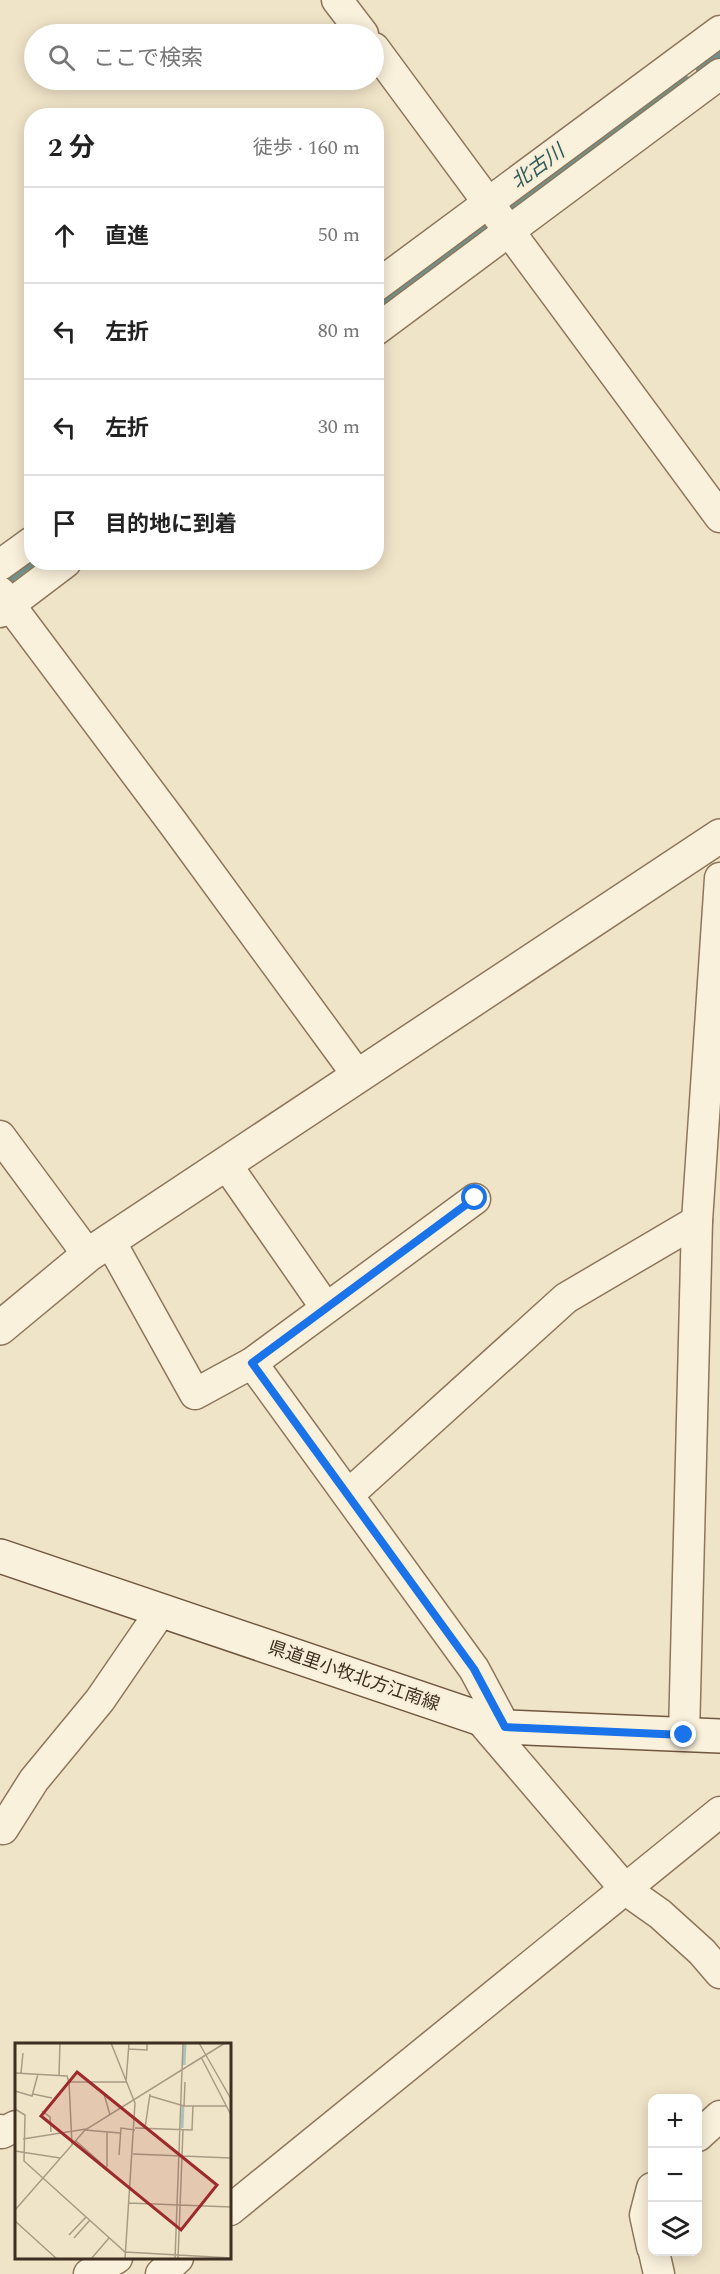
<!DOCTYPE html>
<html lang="ja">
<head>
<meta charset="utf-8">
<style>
  body { margin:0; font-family:Spectral,"Noto Sans JP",serif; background:#f2f2f2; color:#222 }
  .controls { position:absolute; right:18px; bottom:18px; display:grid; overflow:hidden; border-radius:12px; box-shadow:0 3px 15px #0003 }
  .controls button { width:54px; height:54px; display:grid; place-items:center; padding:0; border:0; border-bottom:2px solid #e0e0e0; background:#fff; color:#222; font:30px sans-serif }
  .stop { position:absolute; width:18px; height:18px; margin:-14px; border:4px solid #1a73e8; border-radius:50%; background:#fff }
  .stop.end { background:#1a73e8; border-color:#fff; box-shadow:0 2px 6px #0008 }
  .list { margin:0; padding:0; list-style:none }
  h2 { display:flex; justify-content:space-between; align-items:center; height:78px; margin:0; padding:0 24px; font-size:26px }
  h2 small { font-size:20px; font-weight:400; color:#767676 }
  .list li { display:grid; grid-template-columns:39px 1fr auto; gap:18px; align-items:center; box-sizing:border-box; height:96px; padding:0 24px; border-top:2px solid #e0e0e0 }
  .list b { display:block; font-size:22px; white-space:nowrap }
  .list em { font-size:20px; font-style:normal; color:#767676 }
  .icon { flex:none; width:33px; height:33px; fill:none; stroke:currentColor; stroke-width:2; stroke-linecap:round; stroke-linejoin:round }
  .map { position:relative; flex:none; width:720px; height:2274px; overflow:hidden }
  .search { position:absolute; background:#fff; box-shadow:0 3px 15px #0003; left:24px; top:24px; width:360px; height:66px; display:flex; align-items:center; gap:15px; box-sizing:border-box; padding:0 21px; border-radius:33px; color:#767676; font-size:22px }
  .panel { position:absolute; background:#fff; box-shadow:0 3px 15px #0003; left:24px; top:108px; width:360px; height:462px; border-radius:24px }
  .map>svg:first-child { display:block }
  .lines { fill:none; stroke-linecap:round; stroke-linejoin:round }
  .stream { stroke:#6f938a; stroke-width:10 }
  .minor-casing { stroke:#8d765c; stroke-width:33 }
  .tertiary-casing { stroke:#8d765c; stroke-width:36 }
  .secondary-casing { stroke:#6f573f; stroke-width:36 }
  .minor { stroke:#faf1dc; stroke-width:30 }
  .tertiary { stroke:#faf1dc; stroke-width:33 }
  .secondary { stroke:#faf1dc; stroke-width:33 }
  .route { stroke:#1a73e8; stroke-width:8 }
  .labels { text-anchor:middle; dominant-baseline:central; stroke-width:4.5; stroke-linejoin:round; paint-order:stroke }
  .street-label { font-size:18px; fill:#3d2e20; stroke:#f7eed8 }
  .water-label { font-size:20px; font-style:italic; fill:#2f5d5a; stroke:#f7eed8 }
  .inset-river { fill:none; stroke:#a9c4bc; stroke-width:3 }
  .inset-road { fill:none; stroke:#a89b85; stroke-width:1.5 }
  .view { fill:#9e2a2b; fill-opacity:0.15; stroke:#9e2a2b; stroke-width:3 }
  .inset-edge { fill:none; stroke:#3d2e20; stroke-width:3 }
</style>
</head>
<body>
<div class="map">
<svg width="720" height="2274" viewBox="0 0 720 2274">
  <rect width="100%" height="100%" fill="#f0e4c8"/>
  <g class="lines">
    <!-- stream -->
    <g class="stream">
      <polyline points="701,70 720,56"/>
      <polyline points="376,308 686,81"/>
      <polyline points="0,585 32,561"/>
    </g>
    <defs>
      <g id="minor">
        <polyline points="337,0 363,34"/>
        <polyline points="374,48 720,517"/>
        <polyline points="376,286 720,31"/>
        <polyline points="376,330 720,74"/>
        <polyline points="0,565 32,542"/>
        <polyline points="0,592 173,823 358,1076"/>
        <polyline points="0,612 66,562"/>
        <polyline points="0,1136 88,1255"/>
        <polyline points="226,1164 326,1308"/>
        <polyline points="110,1241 195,1394 252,1363 475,1199"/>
        <polyline points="252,1363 474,1669 505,1727"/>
        <polyline points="348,1495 566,1298 697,1221"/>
        <polyline points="479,1718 626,1890 660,1914 702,1952 720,1973"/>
        <polyline points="684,1735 697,1221 720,878"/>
        <polyline points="3,1829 34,1780 100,1700 161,1611"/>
        <polyline points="0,2130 2,2133 16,2126"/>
        <polyline points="698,2136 720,2116"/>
        <polyline points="652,2188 645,2215 652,2247"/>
        <polyline points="230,2210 720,1812"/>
        <polyline points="654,2252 659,2274"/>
        <polyline points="89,2274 117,2258"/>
        <polyline points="161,2274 178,2258"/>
      </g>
      <polyline id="tertiary" points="0,1328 88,1255 720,836"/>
      <polyline id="secondary" points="0,1556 505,1727 720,1736"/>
    </defs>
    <!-- minor casing -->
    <use href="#minor" class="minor-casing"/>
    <!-- tertiary casing -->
    <use href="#tertiary" class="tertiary-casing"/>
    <!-- secondary casing -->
    <use href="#secondary" class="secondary-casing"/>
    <!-- minor -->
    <use href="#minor" class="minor"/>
    <!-- tertiary -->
    <use href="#tertiary" class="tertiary"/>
    <!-- secondary -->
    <use href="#secondary" class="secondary"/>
  </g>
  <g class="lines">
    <!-- route -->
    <polyline class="route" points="475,1198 252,1363 474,1669 505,1727 684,1735"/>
  </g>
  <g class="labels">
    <!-- street labels -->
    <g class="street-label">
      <text transform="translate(354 1676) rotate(19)">県道里小牧北方江南線</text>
    </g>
    <!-- water labels -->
    <g class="water-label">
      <text transform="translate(538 167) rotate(-36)">北古川</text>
    </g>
  </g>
  <!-- overview -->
  <g transform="translate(15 2043)">
    <rect width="216" height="216" fill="#f0e4c8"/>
    <path class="inset-river" d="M169,22L170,0M167,85L168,62"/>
    <path class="inset-road" d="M96,0L120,60L110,216M184,0L216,56M114,6L132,7V0M186,14L216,72M0,30L52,33L54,39H111L114,0M6,30L8,10M44,33L45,0M54,39L57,102M0,48L17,53L23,31M18,51L37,55M89,51L95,72M135,53L169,63H212M169,63L170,39M0,66L10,72L9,118L110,209L216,215M27,68L35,74L36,89M120,85L177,87L178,63M130,85L135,51M70,87L105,90M8,96L71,86M61,98L113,144M0,108L45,115M118,111L216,115M104,112L106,85L120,87M92,124V89M113,160L216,164M0,167L70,87L210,0M0,178L42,216M54,192L71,174M59,195L75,177M76,216L94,195M160,216L168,0M163,216L168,87"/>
    <path class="view" d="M62,29L202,142L166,187L26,73Z"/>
    <rect width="216" height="216" class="inset-edge"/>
  </g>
</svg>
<div class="controls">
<button>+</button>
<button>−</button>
<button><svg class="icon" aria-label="layers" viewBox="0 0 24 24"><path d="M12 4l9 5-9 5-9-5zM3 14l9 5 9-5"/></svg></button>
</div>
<div class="stop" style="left:475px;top:1198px"></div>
<div class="stop end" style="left:684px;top:1735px"></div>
<div class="search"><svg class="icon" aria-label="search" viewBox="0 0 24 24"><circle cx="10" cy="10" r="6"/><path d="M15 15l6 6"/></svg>ここで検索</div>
<section class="panel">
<h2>2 分<small>徒歩 · 160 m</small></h2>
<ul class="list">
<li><svg class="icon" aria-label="ahead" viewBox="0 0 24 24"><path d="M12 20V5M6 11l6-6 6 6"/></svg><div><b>直進</b></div><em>50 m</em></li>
<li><svg class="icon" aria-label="left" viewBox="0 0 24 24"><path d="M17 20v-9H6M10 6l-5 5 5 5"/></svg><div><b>左折</b></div><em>80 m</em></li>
<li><svg class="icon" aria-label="left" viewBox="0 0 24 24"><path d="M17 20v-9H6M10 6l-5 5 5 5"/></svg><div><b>左折</b></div><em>30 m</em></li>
<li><svg class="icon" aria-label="arrive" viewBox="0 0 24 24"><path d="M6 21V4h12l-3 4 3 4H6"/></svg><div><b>目的地に到着</b></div></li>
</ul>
</section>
</div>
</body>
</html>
